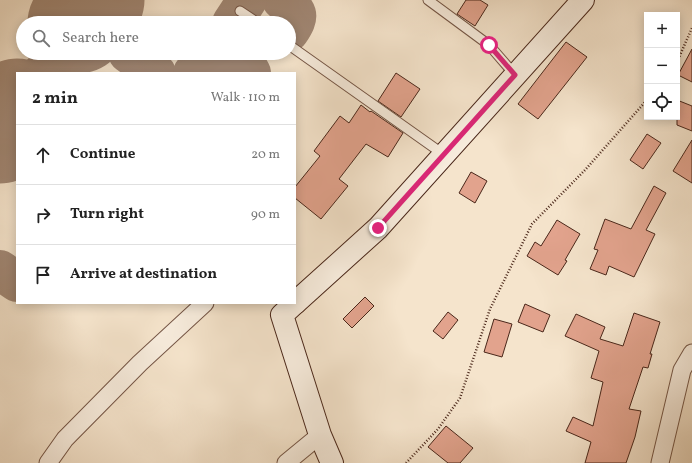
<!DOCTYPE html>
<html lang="en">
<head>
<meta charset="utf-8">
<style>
  body { margin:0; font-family:Vollkorn,serif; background:#f2f2f2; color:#222 }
  .controls { position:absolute; right:12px; top:12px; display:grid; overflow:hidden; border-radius:0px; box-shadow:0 2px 10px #0003 }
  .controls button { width:36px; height:36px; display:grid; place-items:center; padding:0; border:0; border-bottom:1px solid #e0e0e0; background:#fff; color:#222; font:20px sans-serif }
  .stop { position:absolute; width:12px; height:12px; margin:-9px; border:3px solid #db2777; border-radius:50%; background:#fff }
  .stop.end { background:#db2777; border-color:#fff; box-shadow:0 1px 4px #0008 }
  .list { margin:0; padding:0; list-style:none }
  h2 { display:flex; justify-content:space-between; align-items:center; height:52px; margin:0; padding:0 16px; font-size:17px }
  h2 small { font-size:13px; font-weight:400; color:#767676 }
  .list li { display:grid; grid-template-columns:26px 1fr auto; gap:12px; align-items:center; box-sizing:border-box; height:60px; padding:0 16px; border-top:1px solid #e0e0e0 }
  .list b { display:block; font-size:15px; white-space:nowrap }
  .list em { font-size:13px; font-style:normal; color:#767676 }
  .icon { flex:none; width:22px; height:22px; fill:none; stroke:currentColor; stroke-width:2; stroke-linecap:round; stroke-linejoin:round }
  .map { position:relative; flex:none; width:692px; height:463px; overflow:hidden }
  .search { position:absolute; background:#fff; box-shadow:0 2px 10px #0003; left:16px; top:16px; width:280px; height:44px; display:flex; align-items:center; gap:10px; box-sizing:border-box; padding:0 14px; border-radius:22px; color:#767676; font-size:15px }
  .panel { position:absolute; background:#fff; box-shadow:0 2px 10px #0003; left:16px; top:72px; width:280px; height:232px; border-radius:0px }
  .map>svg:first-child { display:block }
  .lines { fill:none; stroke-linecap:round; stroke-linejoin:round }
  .taxiway { stroke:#a08673; stroke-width:40 }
  .runway { stroke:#a08673; stroke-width:101 }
  .building { fill:#e2a38d; stroke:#4a271a }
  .lane-casing { stroke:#755646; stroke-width:11 }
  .street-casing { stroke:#755646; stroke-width:19 }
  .secondary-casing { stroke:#4a271a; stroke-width:24 }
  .path { stroke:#4a271a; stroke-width:2.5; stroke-dasharray:1 2; stroke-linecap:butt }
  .lane { stroke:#f8edde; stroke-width:9 }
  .street { stroke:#f8edde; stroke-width:17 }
  .secondary { stroke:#f8edde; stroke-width:22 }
  .route { stroke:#db2777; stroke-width:5 }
</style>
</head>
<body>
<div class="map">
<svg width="692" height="463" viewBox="0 0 692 463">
  <rect width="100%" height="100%" fill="#f5e4cc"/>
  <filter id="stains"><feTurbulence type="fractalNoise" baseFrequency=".005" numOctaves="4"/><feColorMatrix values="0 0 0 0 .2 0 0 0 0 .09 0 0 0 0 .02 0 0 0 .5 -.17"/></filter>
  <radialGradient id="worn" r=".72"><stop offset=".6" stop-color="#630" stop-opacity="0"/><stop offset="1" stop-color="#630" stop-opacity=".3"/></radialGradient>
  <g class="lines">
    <!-- taxiway -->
    <g class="taxiway">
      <polyline points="106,0 107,14 110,23"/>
      <path d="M282,0C298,12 301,14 289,32"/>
      <polyline points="232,23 247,0"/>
      <polyline points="128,53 156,73"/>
      <polyline points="230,53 246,64 251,73"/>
      <polyline points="43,72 76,53"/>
      <polyline points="193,73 207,57 215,53"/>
      <polyline points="0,270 17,282"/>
    </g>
    <!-- runway -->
    <g class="runway">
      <polyline points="78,23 94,0"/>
      <polyline points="0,133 17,109"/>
    </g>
  </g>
  <!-- building -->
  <g class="building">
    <polygon points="466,0 480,0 488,5 475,26 457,14"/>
    <polygon points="566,42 587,57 538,119 518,104"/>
    <polygon points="692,49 692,82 678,75"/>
    <polygon points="396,73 420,89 401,117 378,101"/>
    <polygon points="677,100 692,106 692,131 677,125"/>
    <polygon points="361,105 370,112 371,111 403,133 388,157 366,144 339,179 348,186 321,219 295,198 295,187 320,156 314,151 340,116 349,123"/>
    <polygon points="647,134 661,143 643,169 630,160"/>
    <polygon points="692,140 692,183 673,171"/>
    <polygon points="471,172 487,181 475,203 459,193"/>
    <polygon points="654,186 666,193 646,230 655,234 634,277 609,266 606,275 590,269 598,250 594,249 605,219 631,229"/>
    <polygon points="557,220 580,234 565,260 567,261 558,275 527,256 535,242 541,246"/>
    <polygon points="365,297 374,306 352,328 343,319"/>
    <polygon points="525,304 550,315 543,332 518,322"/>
    <polygon points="448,312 458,320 443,339 433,331"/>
    <polygon points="634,313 660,322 650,354 652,354 648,368 643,367 629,409 641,411 635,437 626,463 585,463 591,442 566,431 573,417 593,426 603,382 591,378 599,351 565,336 576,314 605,327 600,339 623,346"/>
    <polygon points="494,319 512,324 502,357 484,352"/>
    <polygon points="446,426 473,448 460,463 448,463 428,447"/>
  </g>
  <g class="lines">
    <defs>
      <g id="lane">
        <polyline points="428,0 489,45 515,75"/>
        <polyline points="240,11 258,23"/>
        <polyline points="289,45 443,154"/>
      </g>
      <g id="street">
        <polyline points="48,463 65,439 140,363 205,303"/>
        <polyline points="286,463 320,435"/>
        <polyline points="660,463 682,370 692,353"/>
      </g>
      <g id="secondary">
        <polyline points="295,303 378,228 583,0"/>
        <polyline points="295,303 282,315 320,435 332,463"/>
      </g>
    </defs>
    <!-- lane casing -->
    <use href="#lane" class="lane-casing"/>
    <!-- street casing -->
    <use href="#street" class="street-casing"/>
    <!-- secondary casing -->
    <use href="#secondary" class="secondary-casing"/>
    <!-- path -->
    <g class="path">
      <polyline points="677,62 692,28"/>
      <polyline points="406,463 438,429 460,398 490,309 532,224 585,170 647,100"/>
    </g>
    <!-- lane -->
    <use href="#lane" class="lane"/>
    <!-- street -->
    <use href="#street" class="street"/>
    <!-- secondary -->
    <use href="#secondary" class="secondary"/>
  </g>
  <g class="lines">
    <!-- route -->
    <polyline class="route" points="378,228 515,75 489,45"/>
  </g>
  <rect width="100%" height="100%" filter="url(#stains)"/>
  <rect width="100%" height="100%" fill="url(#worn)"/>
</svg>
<div class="controls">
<button>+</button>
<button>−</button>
<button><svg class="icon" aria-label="locate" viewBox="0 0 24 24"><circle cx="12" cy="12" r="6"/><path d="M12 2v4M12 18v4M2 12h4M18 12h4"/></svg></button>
</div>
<div class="stop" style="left:489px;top:45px"></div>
<div class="stop end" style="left:378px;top:228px"></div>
<div class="search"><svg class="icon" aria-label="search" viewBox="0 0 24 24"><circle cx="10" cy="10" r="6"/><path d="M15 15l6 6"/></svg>Search here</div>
<section class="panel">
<h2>2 min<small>Walk · 110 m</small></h2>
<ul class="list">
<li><svg class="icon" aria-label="ahead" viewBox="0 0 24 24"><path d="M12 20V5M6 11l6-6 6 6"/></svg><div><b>Continue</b></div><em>20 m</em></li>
<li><svg class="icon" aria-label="right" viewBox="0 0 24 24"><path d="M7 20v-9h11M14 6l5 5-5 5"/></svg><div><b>Turn right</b></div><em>90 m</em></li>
<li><svg class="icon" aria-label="arrive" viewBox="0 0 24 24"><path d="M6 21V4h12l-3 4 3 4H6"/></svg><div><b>Arrive at destination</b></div></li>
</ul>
</section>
</div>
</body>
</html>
